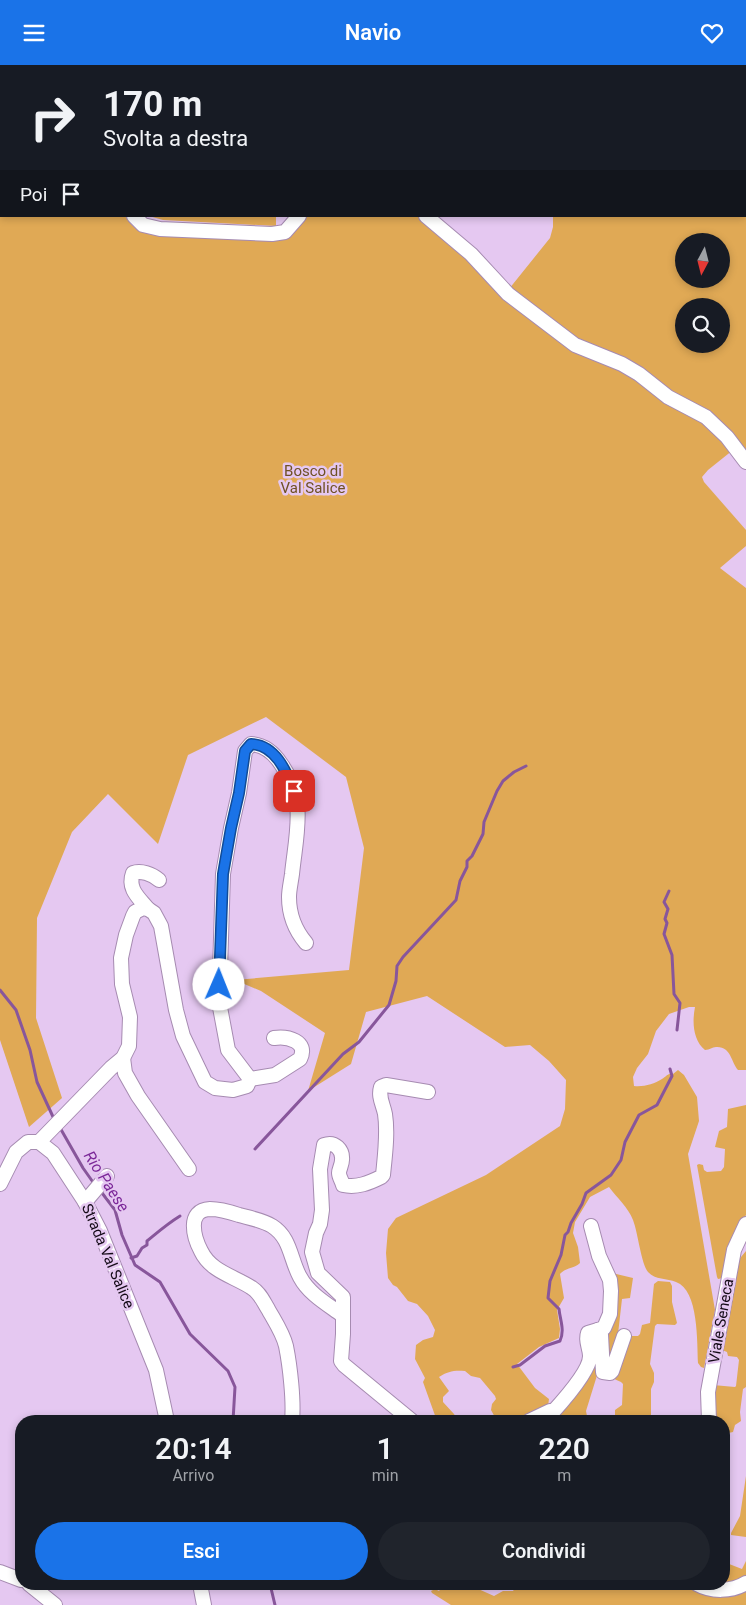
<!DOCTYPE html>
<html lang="it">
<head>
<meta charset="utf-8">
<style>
  :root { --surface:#171b24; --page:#20242c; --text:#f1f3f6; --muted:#9ea1a6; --accent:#1a73e8 }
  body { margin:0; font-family:Roboto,sans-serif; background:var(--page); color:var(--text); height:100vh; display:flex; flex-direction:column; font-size:19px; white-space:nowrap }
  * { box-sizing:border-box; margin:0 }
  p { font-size:16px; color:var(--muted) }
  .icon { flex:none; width:28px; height:28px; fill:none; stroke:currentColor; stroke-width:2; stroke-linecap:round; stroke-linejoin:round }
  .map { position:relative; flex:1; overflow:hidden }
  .sheet { position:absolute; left:15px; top:1350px; width:715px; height:175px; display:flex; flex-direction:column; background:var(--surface); border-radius:20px; box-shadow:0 2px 8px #0003 }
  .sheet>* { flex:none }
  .top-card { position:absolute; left:0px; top:0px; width:746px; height:152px; box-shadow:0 2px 8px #0003; background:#171b24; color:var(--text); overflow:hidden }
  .needle { width:32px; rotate:187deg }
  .tools { position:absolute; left:675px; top:168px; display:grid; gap:10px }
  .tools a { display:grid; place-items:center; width:55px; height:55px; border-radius:50%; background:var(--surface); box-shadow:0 2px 8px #0003; font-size:25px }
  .pin { position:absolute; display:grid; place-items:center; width:42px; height:42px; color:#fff; margin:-21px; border-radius:10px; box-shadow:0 2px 8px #0006 }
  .me { position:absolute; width:55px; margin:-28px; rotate:1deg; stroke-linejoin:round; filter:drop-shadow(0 0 4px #0008) }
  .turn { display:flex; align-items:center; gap:18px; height:105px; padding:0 20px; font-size:22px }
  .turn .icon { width:65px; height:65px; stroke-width:2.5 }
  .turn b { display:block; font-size:35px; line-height:42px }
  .then { display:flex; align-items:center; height:48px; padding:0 20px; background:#0003; gap:10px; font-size:19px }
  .eta { display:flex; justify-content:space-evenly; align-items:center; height:85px; text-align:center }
  .eta b { font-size:30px; font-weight:600; line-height:35px }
  .primary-button { display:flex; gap:10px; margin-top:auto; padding:10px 20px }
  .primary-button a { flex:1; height:58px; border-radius:30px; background:var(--accent); color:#fff; font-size:20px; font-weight:600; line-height:58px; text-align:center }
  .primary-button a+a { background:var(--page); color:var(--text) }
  header { display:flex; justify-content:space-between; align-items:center; height:65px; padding:0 20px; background:var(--accent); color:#fff; font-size:22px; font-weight:600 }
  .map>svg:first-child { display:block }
  .green { fill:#e0a955; fill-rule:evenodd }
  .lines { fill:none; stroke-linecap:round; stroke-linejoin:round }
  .stream { stroke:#88569b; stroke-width:3 }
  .minor-casing { stroke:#a68bb1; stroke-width:16 }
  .minor { stroke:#fff; stroke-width:14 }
  .route-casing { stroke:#114b97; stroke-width:12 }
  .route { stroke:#1a73e8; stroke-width:9 }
  .labels { text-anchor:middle; stroke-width:5; stroke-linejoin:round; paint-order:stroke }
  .park-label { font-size:15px; fill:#6f5125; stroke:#e5c8f1 }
  .street-label { font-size:15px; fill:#140a17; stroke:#e5c8f1 }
  .water-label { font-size:16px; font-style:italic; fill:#7b2798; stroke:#e5c8f1 }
</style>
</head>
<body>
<header><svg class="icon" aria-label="menu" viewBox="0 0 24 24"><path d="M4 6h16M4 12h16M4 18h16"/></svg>Navio<svg class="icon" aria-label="heart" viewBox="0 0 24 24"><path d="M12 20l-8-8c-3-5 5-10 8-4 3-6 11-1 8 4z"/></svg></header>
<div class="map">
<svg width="746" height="1540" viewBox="0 0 746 1540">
  <rect width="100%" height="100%" fill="#e5c8f1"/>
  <!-- green -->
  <g class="green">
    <path d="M0 0 76 1H1V151H125C132 163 139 166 152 170L273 176C289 173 299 164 307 151H421L465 188 605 295 695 349 733 385 708 405 702 412 704 417 746 465V481L720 503 746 523V1005H738C731 997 731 981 716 982 712 982 710 985 705 985 693 975 692 957 695 942H689L669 949 656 966 648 989 637 1003 633 1012 634 1021C644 1022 654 1019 662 1014 667 1011 668 1008 673 1009L678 1005 684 1010 697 1032 699 1056 688 1089 715 1245 704 1303 701 1302 698 1298C697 1278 699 1225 676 1217 667 1213 655 1215 648 1207 641 1198 638 1168 633 1155 628 1142 617 1133 609 1122L590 1132 575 1157 573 1168 578 1182 580 1198C574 1204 566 1202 560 1209L564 1233 557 1245 560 1264 559 1273 539 1282 517 1299 535 1323 549 1334 548 1341 520 1356H497L491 1345 492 1339 496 1334 495 1331 480 1313 471 1311 465 1306C455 1305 448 1306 439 1312L449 1326 443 1332V1337L454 1349 458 1356H437L423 1317 425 1313 415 1294 416 1280 423 1275 433 1272 435 1265 428 1251 417 1239 408 1236 397 1222 393 1220 388 1213 386 1188 388 1164 396 1153 486 1110 560 1061 565 1044 566 1015 549 996 530 980 505 982 427 931 366 947 351 999 308 1026 325 968 261 926 235 915 349 905 364 783 346 712 266 652 188 690 158 779 108 729 72 767 37 853 36 953 62 1033 29 1062 0 975Z"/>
    <polygon points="262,0 622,0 619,1"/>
    <path d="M745 26H746V392L728 370 578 278 509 224 550 173 553 162V151H745ZM684 176H721V214H684ZM684 241H721V279H684Z"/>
    <polygon points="149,151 276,151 276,161 163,155"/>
    <polygon points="746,1040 746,1150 739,1161 723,1213 718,1214 717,1212 697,1100 699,1099 703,1100 704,1105 707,1107 721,1106 724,1102 725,1084 715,1082 719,1066 727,1062 728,1044"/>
    <polygon points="746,1186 746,1322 743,1324 740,1347 741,1356 735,1360 733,1367 724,1369 724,1356 714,1356 713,1320 735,1322 736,1321 739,1295 737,1292 728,1291 727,1287 722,1285 736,1198"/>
    <polygon points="612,1208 633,1213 630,1233 622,1234 618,1269 610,1300 605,1271"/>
    <polygon points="658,1216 670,1217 672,1221 672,1237 677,1258 675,1260 657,1259 655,1261 650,1299 654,1308 654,1317 651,1324 651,1356 615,1356 615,1345 622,1340 623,1319 621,1317 612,1313 627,1271 638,1271 640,1269 642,1260 650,1258 654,1219"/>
    <polygon points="594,1294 599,1304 586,1346 588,1356 551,1356"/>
    <polygon points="746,1411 746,1472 731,1470 731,1468 740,1451"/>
    <polygon points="746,1496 746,1513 724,1519 724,1497 742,1504"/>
    <polygon points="444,1519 467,1519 494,1531 503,1526 513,1526 518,1519 689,1519 694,1523 746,1524 746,1540 451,1540 432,1528 431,1526 435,1524 439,1526"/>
  </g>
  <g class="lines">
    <!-- stream -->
    <g class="stream">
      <polyline points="669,826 664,837 668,844 665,854 667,858 664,869 672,890 674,929 680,938 677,965"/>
      <polyline points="0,925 16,945 30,985 37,1017 54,1054"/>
      <polyline points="59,1061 83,1103 95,1120"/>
      <polyline points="255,1084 343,989 359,977 389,940 396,916 397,901 403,892 456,835 460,816 467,802 467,796 472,791 483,769 484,757 497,726 503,716 514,707 526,701"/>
      <polyline points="99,1124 115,1145 122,1170 135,1200 160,1217 190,1269 228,1306 235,1322 233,1356"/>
      <path d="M131 1193 137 1191 142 1183 147 1180V1176C158 1167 167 1159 180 1151"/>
      <path d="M513 1302 520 1300 545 1281 560 1276C565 1265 560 1255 559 1244L548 1233 550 1216 561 1190 565 1170 568 1167 571 1158 582 1139 586 1128 611 1110 621 1095 625 1077 639 1050 657 1040 672 1011 670 1004"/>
      <polyline points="270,1519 275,1540"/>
    </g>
    <defs>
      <g id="minor">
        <polyline points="83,0 84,1"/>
        <polyline points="252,0 253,1"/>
        <polyline points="745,22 746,22"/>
        <polyline points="134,151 143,160 160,164 272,169 285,167 299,151"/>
        <polyline points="426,151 471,189 508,229 575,280 622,299 639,309 668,332 706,352 727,372 746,397"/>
        <path d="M148 844C139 833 127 824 133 808 141 805 152 809 159 815"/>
        <polyline points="123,993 125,1008 138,1031 189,1104"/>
        <path d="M250 1014 275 1010 300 994C309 976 287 971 274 973"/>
        <path d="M39 1077 111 1003 123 993 129 981 130 952 122 919 121 893 126 870 133 851 135 847 143 843 148 844 154 848 161 861 176 945 183 971 205 1017 215 1023 233 1025 247 1021 250 1014 228 985 219 937 223 809 231 763 239 728 245 686 251 679C264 680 274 688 281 699 307 734 296 769 292 809 291 817 289 825 289 832 289 849 295 865 306 878"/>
        <polyline points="0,1119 16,1087 28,1077 39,1077 53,1088 85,1137 100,1166 156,1305 167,1356"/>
        <polyline points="85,1137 107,1111"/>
        <polyline points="591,1161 599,1191 610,1215 611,1226 610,1249 604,1263 598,1265"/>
        <path d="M552 1348C562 1337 590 1306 590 1291 590 1283 585 1276 588 1268L598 1265 601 1270 603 1307 610 1308 612 1306 624 1271"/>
        <path d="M292 1356C294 1336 290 1301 286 1281 283 1268 274 1255 268 1244 263 1236 260 1228 252 1223 234 1211 211 1207 201 1186 194 1173 186 1145 210 1144 219 1144 230 1147 239 1150 250 1153 262 1155 272 1161 291 1173 290 1194 300 1212 309 1229 327 1239 342 1250"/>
        <path d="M412 1356 344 1300 341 1296 343 1269V1232L318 1208 312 1187 316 1168 320 1159 322 1145 320 1104 324 1080C335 1076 343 1085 342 1095 342 1100 339 1104 339 1108 339 1112 342 1116 343 1120 357 1123 369 1118 381 1112L383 1110C385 1090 388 1068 385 1049 383 1039 378 1032 381 1022L386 1020 428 1027"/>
        <polyline points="529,1356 550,1346 552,1350 549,1355"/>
        <polyline points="709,1356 708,1327 734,1185 746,1159"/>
        <polyline points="0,1507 21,1515"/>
        <polyline points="29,1519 55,1540"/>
        <polyline points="200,1519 204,1540"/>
        <path d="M697 1519C711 1527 732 1527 746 1518"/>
      </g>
    </defs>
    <!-- minor casing -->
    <use href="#minor" class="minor-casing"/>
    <!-- minor -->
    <use href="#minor" class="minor"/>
  </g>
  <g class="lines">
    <defs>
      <path id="route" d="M219 920 223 809 231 763 239 728 245 686 251 679C275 680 286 705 294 726"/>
    </defs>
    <!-- route casing -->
    <use href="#route" class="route-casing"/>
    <!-- route -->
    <use href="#route" class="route"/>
  </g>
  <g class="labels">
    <!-- park labels -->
    <g class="park-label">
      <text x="313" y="411">Bosco di<tspan x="313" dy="17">Val Salice</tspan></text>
    </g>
    <!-- street labels -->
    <g class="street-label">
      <text transform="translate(108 1191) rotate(67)" y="5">Strada Val Salice</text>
      <text transform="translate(721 1256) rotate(-80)" y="5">Viale Seneca</text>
    </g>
    <!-- water labels -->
    <g class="water-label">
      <text transform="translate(107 1116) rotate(57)" y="6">Rio Paese</text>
    </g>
  </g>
</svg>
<div class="tools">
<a><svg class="needle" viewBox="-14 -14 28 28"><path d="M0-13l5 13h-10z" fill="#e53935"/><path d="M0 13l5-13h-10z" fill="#9ea1a6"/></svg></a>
<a><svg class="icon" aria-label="search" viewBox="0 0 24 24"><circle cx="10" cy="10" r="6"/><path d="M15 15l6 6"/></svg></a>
</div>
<div class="pin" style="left:294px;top:726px;background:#d93025"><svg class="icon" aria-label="arrive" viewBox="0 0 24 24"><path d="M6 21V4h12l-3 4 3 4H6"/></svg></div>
<svg class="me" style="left:219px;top:920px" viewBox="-20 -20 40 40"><circle r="19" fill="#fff"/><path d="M0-13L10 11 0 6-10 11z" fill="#1a73e8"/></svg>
<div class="top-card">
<div class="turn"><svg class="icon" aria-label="right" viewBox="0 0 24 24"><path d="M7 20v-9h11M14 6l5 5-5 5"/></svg><div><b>170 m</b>Svolta a destra</div></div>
<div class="then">Poi<svg class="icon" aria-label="arrive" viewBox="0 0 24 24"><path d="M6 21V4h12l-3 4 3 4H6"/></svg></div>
</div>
<section class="sheet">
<div class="eta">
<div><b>20:14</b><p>Arrivo</p></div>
<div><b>1</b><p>min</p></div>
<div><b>220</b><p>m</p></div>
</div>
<div class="primary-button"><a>Esci</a><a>Condividi</a></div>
</section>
</div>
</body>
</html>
